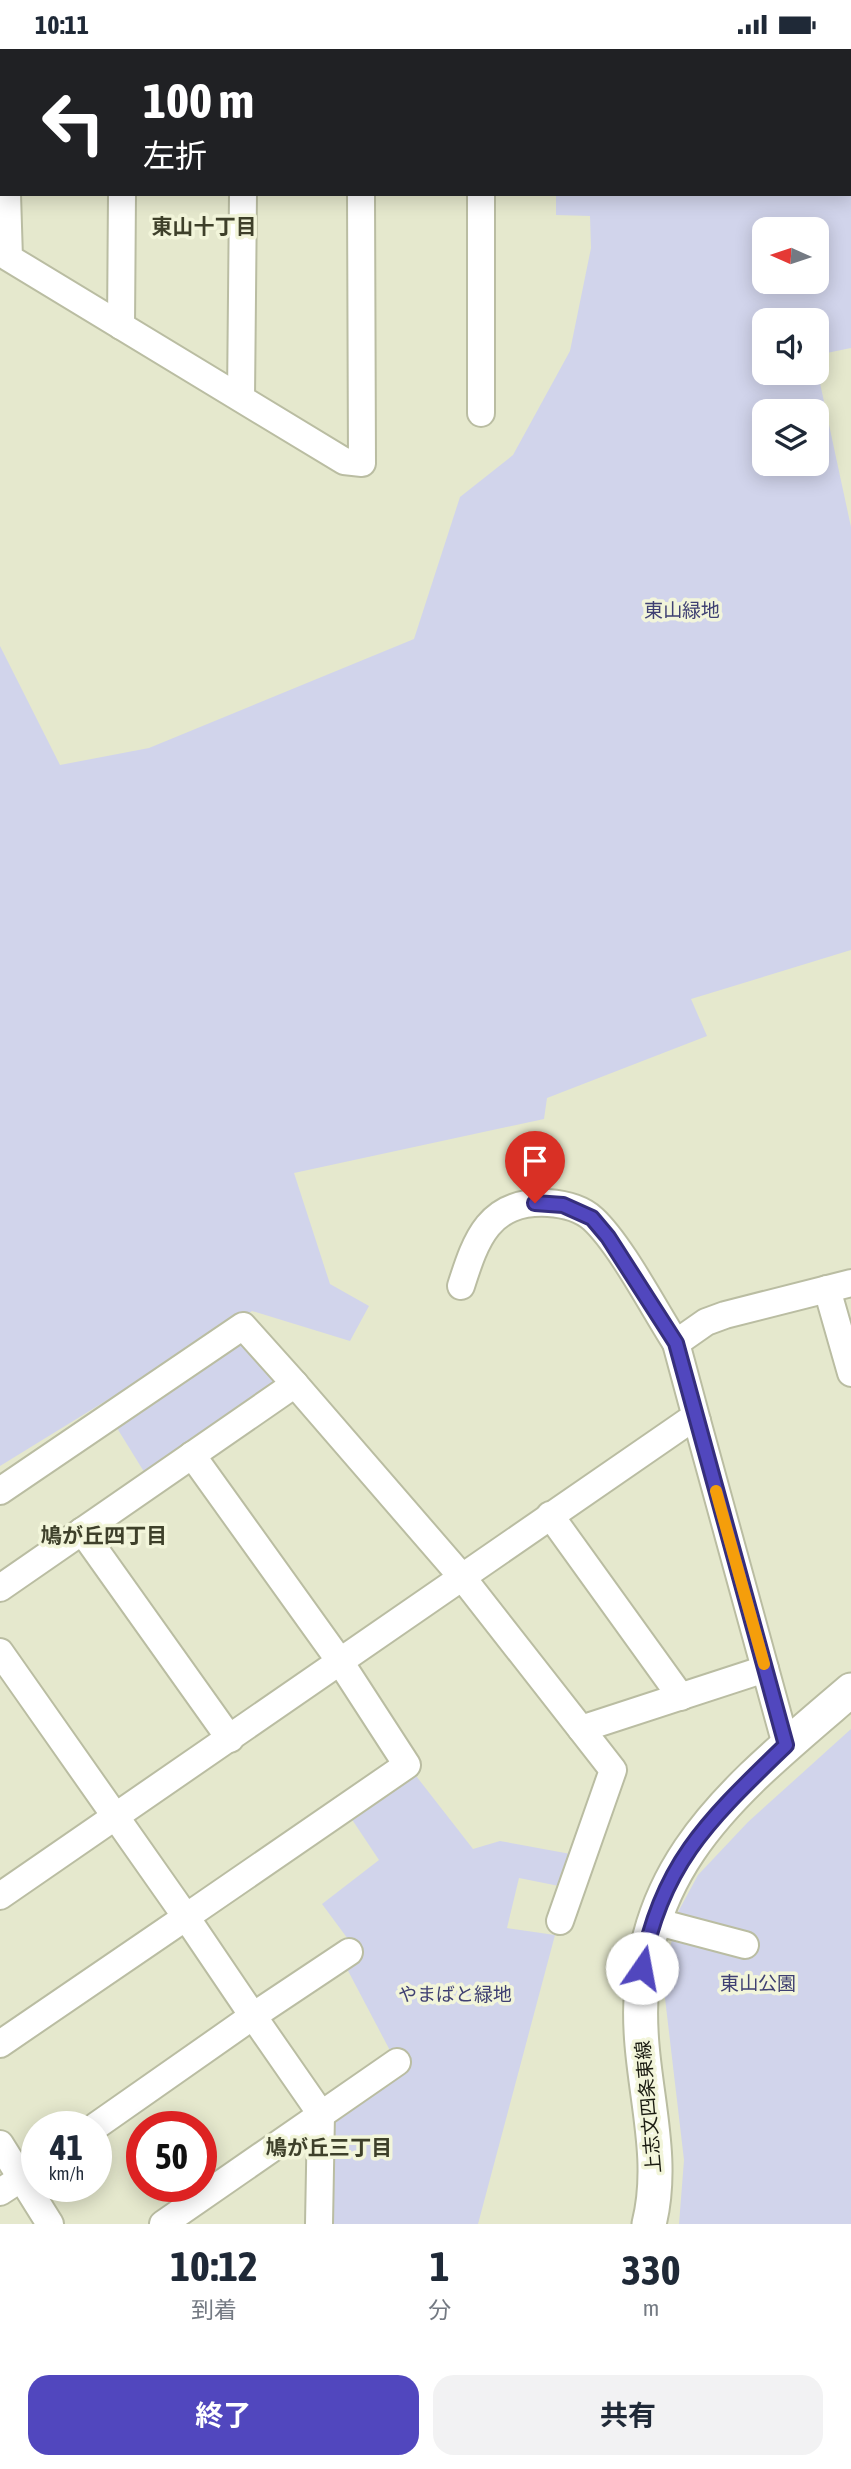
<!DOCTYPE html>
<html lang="ja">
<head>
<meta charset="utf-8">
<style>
  :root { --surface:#fff; --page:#f2f2f3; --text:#1f2937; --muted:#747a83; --accent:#5147be }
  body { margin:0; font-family:"Asap Condensed","Noto Sans JP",sans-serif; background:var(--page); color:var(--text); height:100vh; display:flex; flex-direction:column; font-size:26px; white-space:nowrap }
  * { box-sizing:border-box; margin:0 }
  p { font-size:23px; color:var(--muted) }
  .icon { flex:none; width:38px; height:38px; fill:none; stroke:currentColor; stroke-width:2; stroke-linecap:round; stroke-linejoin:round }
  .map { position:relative; height:2175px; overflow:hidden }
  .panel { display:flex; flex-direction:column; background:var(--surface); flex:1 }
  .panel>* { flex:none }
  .banner { position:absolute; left:0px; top:0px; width:852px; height:147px; box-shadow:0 4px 18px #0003; background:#202124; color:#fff; overflow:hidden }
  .needle { width:46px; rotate:273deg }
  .buttons { position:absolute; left:752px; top:168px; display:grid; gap:14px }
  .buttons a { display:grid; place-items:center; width:77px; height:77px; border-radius:14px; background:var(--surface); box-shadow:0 4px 18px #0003; font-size:35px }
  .speed { position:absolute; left:21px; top:2062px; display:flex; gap:14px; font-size:35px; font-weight:700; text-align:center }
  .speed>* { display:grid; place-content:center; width:91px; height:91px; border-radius:50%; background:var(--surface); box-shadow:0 4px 18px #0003; line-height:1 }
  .speed small { font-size:18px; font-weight:400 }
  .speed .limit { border:10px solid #d22; background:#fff; color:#111 }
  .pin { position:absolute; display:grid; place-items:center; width:60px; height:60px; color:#fff; margin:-72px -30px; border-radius:50% 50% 50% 0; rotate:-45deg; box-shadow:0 0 7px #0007 }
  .pin .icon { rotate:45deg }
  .me { position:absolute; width:77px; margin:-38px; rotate:12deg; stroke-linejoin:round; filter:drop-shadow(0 0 5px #0008) }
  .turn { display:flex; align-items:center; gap:24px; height:147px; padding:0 28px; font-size:32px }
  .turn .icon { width:91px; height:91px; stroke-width:2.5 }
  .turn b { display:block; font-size:49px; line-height:60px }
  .eta { display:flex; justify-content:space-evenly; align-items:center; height:119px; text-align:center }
  .eta b { font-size:42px; font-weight:700; line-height:49px }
  .cta { display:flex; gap:14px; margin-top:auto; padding:14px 28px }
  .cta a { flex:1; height:80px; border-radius:21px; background:var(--accent); color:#fff; font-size:28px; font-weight:700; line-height:80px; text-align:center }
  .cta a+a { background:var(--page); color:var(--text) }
  .status { display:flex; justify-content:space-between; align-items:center; height:49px; padding:0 35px; background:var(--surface); direction:ltr }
  .status svg { height:19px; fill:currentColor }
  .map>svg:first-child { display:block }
  .green { fill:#d1d4eb; fill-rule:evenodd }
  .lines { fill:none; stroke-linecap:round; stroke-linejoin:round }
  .minor-casing { stroke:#babda2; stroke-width:30 }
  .major-casing { stroke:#babda2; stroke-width:37 }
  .minor { stroke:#fff; stroke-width:26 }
  .major { stroke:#fff; stroke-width:33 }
  .route-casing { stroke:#352e7c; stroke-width:18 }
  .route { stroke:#5147be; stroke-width:12 }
  .slow { stroke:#f59e0b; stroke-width:12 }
  .labels { text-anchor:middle; stroke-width:7; stroke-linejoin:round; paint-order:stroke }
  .park-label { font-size:19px; fill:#3f4072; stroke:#f2f5da }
  .street-label { font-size:19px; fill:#1a1b11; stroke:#f2f5da }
  .neighbourhood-label { font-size:21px; font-weight:bold; fill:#3e402a; stroke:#f2f5da }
</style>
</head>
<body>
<div class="status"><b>10:11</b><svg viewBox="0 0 49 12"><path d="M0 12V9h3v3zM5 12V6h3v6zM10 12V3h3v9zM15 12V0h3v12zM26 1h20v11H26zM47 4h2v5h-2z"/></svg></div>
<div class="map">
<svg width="851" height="2175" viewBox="0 0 851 2175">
  <rect width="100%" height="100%" fill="#e5e8cd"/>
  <!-- green -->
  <g class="green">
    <path d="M556 0H851V299L817 306V271H765V324H817V320L851 478V901L691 950 707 987 547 1049 544 1070 294 1124 330 1235 369 1257 350 1292 252 1262 0 1417V597L60 716 149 699 414 590 460 448 513 406 570 302 591 199 590 167 556 166V145H850V2ZM765 180H817V233H765ZM765 362H817V415H765Z"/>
    <polygon points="245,1285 282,1331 146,1426 112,1371"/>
    <polygon points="851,1680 851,2175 679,2175 684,2111 663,1932 678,1863 698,1826 748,1773"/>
    <polygon points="413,1723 473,1800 500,1792 576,1806 564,1838 519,1829 507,1879 555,1886 478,2175 325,2175 321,2065 396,2013 345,1916 359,1905 322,1855 379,1811 351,1769"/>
  </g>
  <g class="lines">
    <defs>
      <g id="minor">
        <polyline points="3,0 3,2"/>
        <polyline points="360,0 360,2"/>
        <polyline points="480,0 480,2"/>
        <polyline points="122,2 122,0"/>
        <polyline points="244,2 244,0"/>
        <polyline points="0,126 2,126"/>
        <polyline points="7,145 9,209 344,412 362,414 361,145"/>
        <polyline points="481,145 481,364"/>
        <polyline points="121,277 122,145"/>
        <polyline points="241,349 243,145"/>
        <path d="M461 1237C476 1190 489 1151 548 1154 563 1155 581 1159 593 1170 621 1196 654 1260 676 1294"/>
        <polyline points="827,1240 851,1324"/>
        <polyline points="697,1372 676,1294 706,1273 725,1266 851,1234"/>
        <polyline points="0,1442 243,1277 295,1335"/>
        <polyline points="550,1466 681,1648"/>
        <polyline points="82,1482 230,1690"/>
        <polyline points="0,1539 295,1335 462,1528 581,1680 765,1620"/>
        <polyline points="0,1603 186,1868 407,1716 339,1611 192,1406"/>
        <polyline points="0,1847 687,1373 697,1372 786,1696"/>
        <polyline points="560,1872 613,1721 581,1680"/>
        <polyline points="654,1872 745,1896"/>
        <polyline points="0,1995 186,1868 253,1967 96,2077"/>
        <polyline points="0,2095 50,2175"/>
        <polyline points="0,2143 37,2119"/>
        <polyline points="163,2175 397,2013"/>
        <polyline points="319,2175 321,2065 253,1967 349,1903"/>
      </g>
      <path id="major" d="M649 2175C664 2115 647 2056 642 1996 627 1822 731 1744 851 1641"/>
    </defs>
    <!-- minor casing -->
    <use href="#minor" class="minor-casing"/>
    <!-- major casing -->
    <use href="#major" class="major-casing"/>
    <!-- minor -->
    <use href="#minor" class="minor"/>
    <!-- major -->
    <use href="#major" class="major"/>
  </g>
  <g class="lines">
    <defs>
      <path id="route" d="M535 1154 563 1156 592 1169 608 1188 676 1294 786 1696C713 1767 661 1813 642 1919"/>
    </defs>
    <!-- route casing -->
    <use href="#route" class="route-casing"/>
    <!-- route -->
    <use href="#route" class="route"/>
    <!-- slow -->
    <polyline class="slow" points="716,1442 764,1615"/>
  </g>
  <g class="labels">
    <!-- park labels -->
    <g class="park-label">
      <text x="682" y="568">東山緑地</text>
      <text x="758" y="1941">東山公園</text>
      <text x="455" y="1952">やまばと緑地</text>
    </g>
    <!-- street labels -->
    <g class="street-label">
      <text transform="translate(648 2058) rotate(-95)" y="7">上志文四条東線</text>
    </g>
    <!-- neighbourhood labels -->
    <g class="neighbourhood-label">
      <text x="204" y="185">東山十丁目</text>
      <text x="104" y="1494">鳩が丘四丁目</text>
      <text x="329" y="2106">鳩が丘三丁目</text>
    </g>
  </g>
</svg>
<div class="buttons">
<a><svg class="needle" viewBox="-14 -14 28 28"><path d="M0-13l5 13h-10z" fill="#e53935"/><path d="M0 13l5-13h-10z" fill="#747a83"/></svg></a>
<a><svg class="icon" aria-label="sound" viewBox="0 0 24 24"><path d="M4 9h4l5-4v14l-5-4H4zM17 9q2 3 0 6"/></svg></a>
<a><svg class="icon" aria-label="layers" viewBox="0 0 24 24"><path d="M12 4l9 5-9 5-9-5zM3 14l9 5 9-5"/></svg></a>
</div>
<div class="speed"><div>41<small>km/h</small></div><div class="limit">50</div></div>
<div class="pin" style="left:535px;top:1154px;background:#d93025"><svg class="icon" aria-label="arrive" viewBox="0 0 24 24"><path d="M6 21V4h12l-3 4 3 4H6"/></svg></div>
<svg class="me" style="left:642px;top:1919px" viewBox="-20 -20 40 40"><circle r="19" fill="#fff"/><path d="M0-13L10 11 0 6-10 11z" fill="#5147be"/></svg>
<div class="banner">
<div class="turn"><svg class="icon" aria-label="left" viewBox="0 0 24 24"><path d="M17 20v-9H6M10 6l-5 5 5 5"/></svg><div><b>100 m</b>左折</div></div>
</div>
</div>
<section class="panel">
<div class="eta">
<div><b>10:12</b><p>到着</p></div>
<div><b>1</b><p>分</p></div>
<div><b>330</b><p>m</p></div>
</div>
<div class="cta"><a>終了</a><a>共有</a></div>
</section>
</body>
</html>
